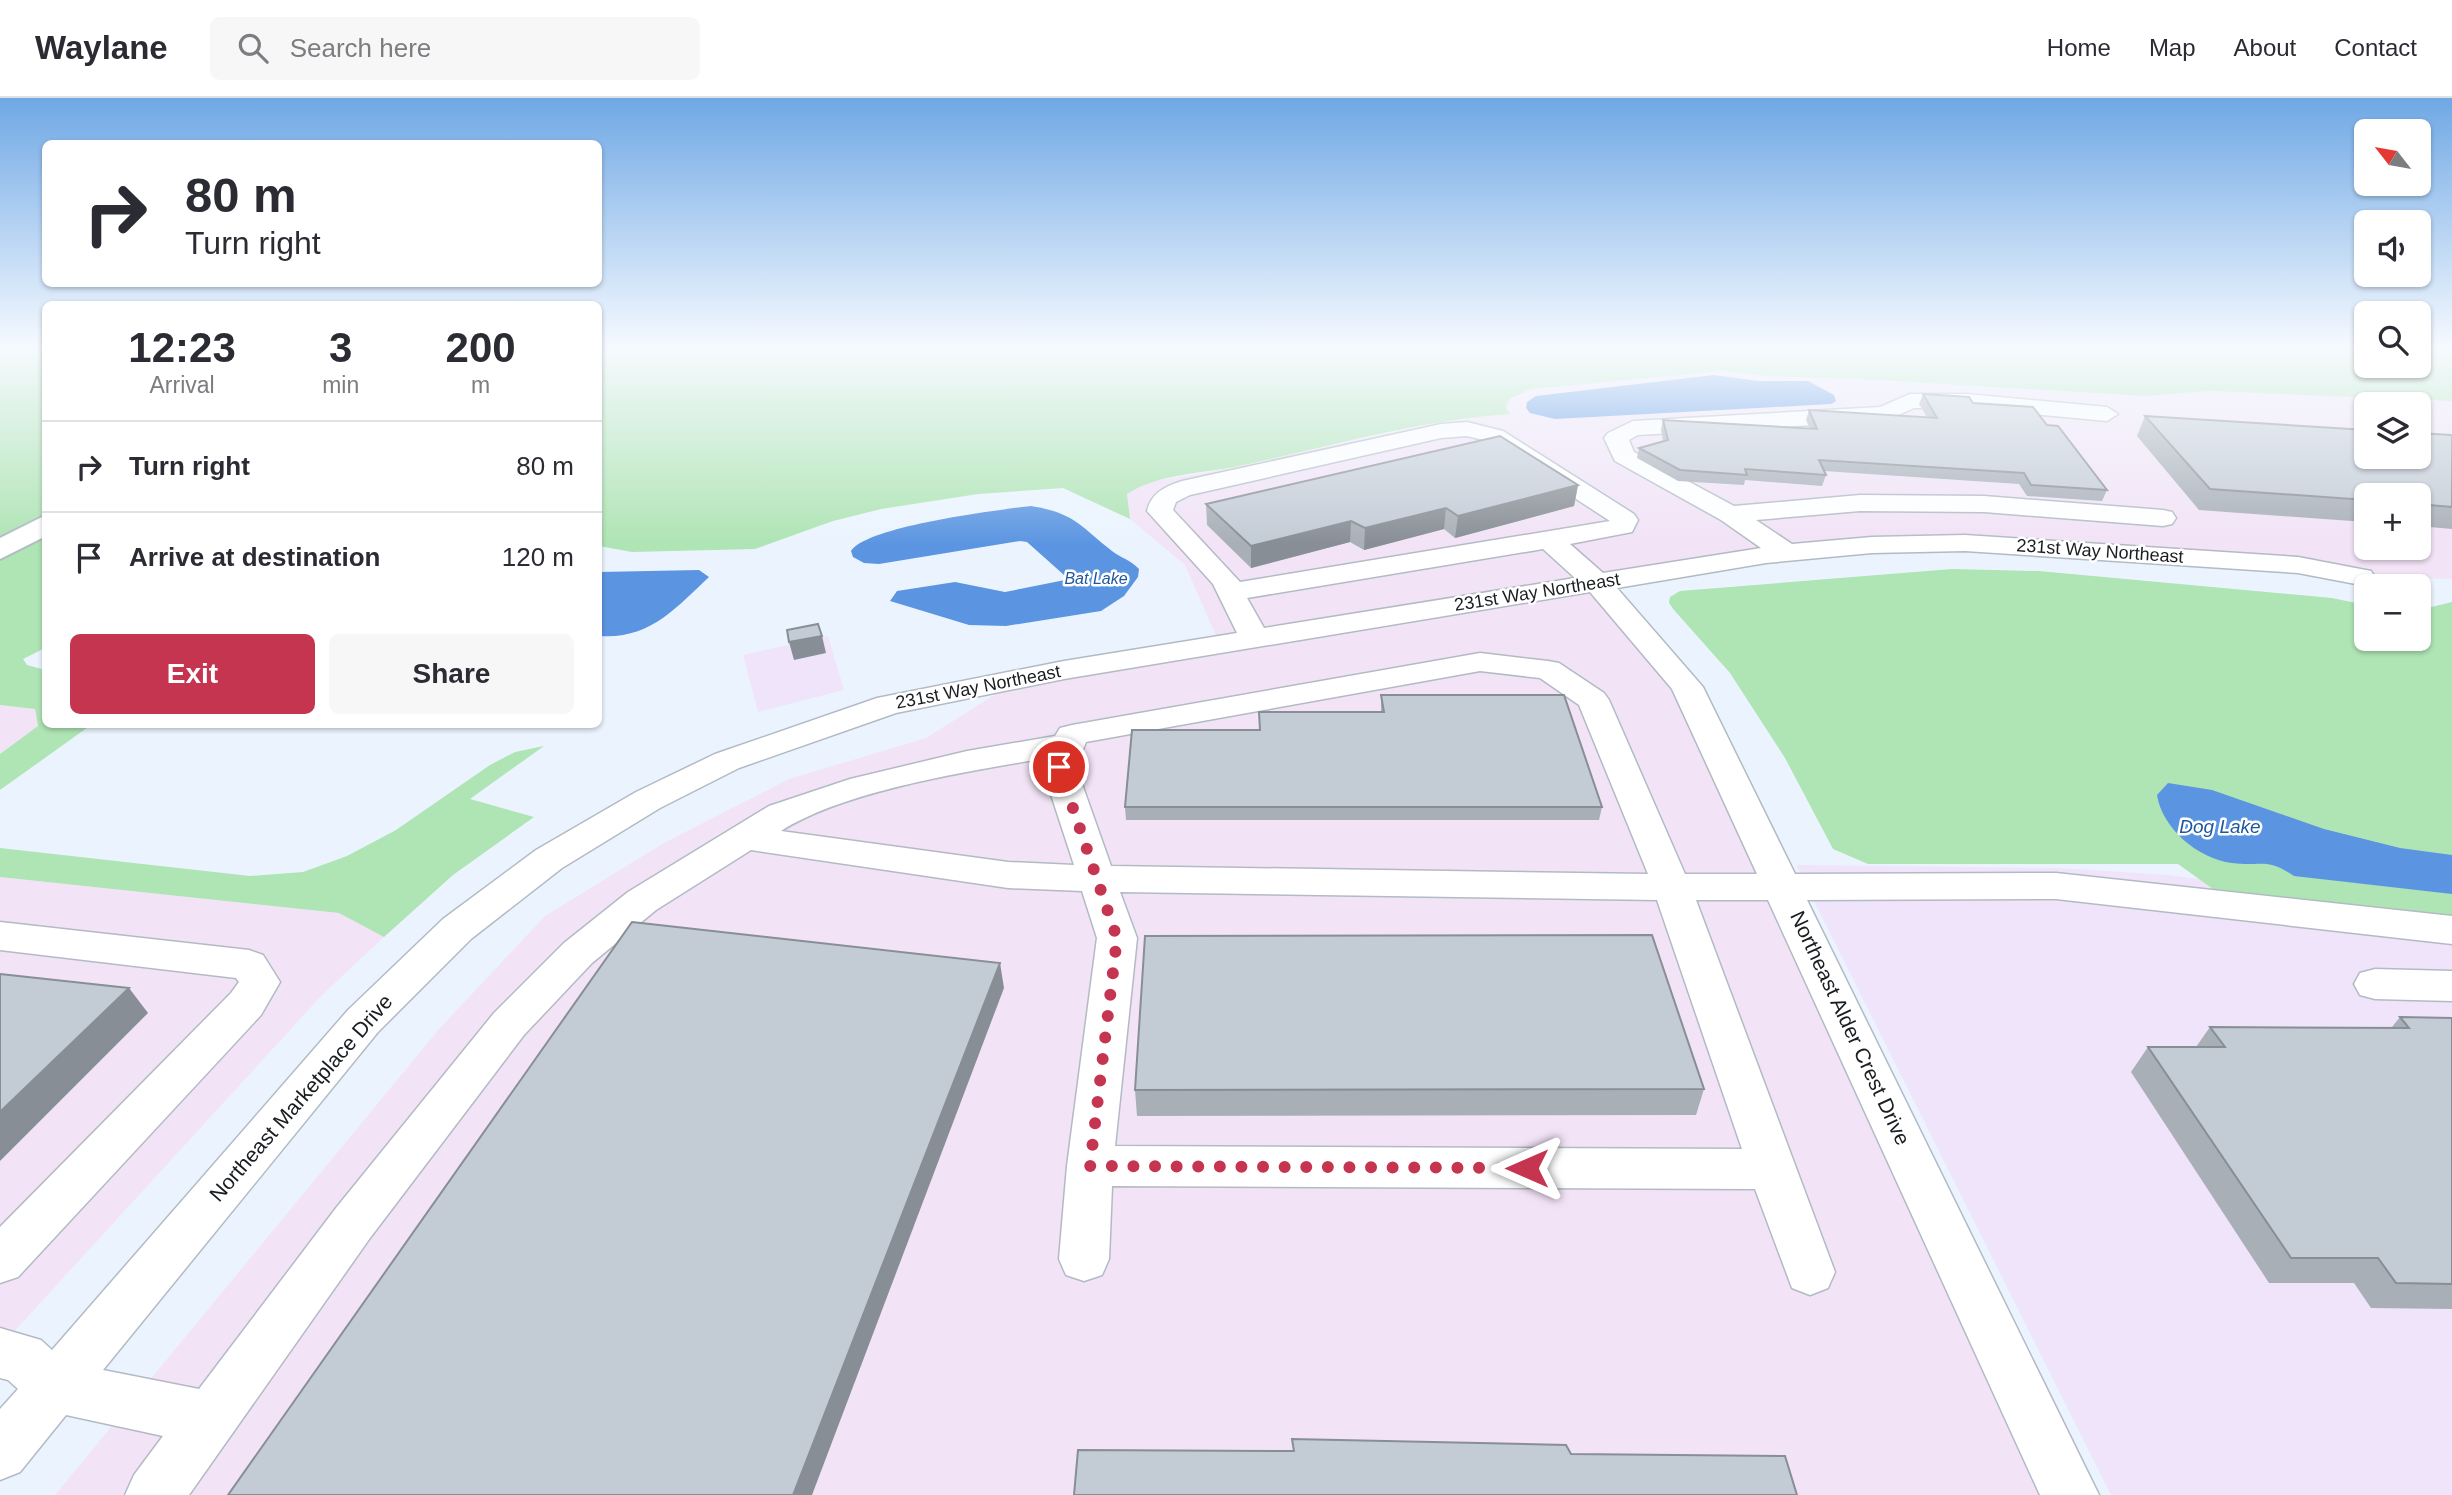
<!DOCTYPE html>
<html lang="en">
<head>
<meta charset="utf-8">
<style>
  :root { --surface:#fff; --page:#f7f7f7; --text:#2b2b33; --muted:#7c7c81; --line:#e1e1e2; --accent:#c53550 }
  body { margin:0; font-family:Helvetica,sans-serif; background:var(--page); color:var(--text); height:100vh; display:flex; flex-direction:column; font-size:26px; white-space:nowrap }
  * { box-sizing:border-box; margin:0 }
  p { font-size:23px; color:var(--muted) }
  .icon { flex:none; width:38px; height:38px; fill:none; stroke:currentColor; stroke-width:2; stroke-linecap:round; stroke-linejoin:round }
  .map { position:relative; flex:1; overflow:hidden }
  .panel { position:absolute; left:42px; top:203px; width:560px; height:427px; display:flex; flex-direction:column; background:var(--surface); border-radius:10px; box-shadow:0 2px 5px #0004 }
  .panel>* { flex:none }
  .banner { position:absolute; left:42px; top:42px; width:560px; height:147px; border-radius:10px; box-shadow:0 2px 5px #0004; background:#fff; color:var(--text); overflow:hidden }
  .needle { width:46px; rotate:301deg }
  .controls { position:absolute; left:2354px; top:21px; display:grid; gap:14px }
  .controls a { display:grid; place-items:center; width:77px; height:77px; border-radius:10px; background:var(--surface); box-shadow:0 2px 5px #0004; font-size:35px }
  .pin { position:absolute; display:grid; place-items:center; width:60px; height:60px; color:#fff; margin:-30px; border:4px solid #fff; border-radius:50%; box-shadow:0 2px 7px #0007 }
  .me { position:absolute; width:77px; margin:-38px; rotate:270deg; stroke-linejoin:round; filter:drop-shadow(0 0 5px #0008) }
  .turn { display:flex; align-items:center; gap:24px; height:147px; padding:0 28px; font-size:32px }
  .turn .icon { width:91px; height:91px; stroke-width:2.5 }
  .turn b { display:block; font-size:49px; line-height:60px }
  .eta { display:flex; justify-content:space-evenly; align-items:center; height:119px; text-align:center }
  .eta b { font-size:42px; font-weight:800; line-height:49px }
  .cta { display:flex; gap:14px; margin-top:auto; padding:14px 28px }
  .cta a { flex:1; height:80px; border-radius:10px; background:var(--accent); color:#fff; font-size:28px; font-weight:800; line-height:80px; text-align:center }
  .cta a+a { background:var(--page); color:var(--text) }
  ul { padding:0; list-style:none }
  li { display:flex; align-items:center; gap:21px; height:91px; padding:0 28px; border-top:2px solid var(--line) }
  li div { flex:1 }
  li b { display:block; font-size:26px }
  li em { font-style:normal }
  header { display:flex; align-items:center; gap:42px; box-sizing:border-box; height:98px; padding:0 35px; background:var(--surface); border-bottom:2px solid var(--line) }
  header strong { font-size:33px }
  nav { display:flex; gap:38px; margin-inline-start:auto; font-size:24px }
  .search { width:490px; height:63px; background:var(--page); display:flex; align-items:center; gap:18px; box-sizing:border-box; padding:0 24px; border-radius:10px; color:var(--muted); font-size:26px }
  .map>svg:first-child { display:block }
  .commercial { fill:#f2e3f6; fill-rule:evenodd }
  .industrial { fill:#efe4f9 }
  .green { fill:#afe4b4 }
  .water { fill:#5b95e1 }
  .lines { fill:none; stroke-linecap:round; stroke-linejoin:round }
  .minor-casing { stroke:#b2bbc4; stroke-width:3 }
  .major-casing { stroke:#b2bbc4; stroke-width:4 }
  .minor { fill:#fff; fill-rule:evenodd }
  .major { fill:#fff; fill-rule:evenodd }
  .wall { fill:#a8afb7 }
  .shaded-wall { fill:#888e95 }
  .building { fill:#c3cbd5; stroke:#888e95; stroke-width:2 }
  .route { stroke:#c53550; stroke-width:12; stroke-dasharray:0 21.6 }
  .labels { text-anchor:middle; stroke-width:5; stroke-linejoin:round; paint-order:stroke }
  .far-water-label { font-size:16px; font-style:italic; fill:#1f579d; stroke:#fff }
  .street-label { font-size:18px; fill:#1a1d20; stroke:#fff }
  .water-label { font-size:19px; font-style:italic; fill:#1f579d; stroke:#fff }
  .near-street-label { font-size:21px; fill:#1a1d20; stroke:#fff }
</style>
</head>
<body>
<header>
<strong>Waylane</strong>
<div class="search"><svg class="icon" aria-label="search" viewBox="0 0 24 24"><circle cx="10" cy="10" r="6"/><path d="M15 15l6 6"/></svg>Search here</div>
<nav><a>Home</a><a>Map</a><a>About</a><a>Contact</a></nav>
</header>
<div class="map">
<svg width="2452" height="1397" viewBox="0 0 2452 1397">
  <rect width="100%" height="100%" fill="#ebf4fe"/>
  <!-- commercial -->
  <g class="commercial">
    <path d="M1708 273 2144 298 2210 293 2452 303V481L2361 479 2329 472 1872 447 1599 484 1687 589 2070 1397H55L440 930 545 818 664 745 789 681 926 640 1021 580 1220 547 1185 467 1130 421 1127 396 1146 384 1209 374 1466 318 1510 316 1506 309 1510 302 1531 291ZM2366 306H2418V359H2366ZM2366 397H2418V450H2366Z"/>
    <polygon points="0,607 35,611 38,628 0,656"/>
    <polygon points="0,779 339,815 384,839 322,897 0,1249"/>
  </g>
  <!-- industrial -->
  <g class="industrial">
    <polygon points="828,538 844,592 758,614 743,557"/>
    <polygon points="1796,767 2060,770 2168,777 2294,793 2452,808 2452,1397 2111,1397"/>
  </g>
  <!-- green -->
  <g class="green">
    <polygon points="0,250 45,250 45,550 23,561 27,567 45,572 46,626 91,627 0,692 0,656 38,628 35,611 0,607"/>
    <path d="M599 250H2366V268H2418L2419 250H2452V303L2210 293 2144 298 1877 282 1765 278 1722 273 1531 291 1510 301 1506 309 1510 316C1419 322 1328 349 1239 368 1201 376 1160 375 1127 396L1130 421 1063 390 978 396 881 411 833 423 755 451 632 454 599 448Z"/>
    <polygon points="1952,471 2039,473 2332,500 2366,507 2366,541 2418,541 2419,512 2452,504 2452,832 2234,806 2178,766 1868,766 1833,751 1785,660 1730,575 1674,512 1669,505 1670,499 1680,493"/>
    <polygon points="544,648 470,701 534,719 453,777 384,839 339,815 0,779 0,750 250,778 303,774 347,758 396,732 490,667 515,654"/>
  </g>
  <!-- water -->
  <g class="water">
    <polygon points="1714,277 1758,283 1808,283 1834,297 1836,303 1831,306 1555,321 1530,315 1526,310 1527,304 1536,298"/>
    <path d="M1031 408C1075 415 1080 428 1112 453 1121 460 1131 462 1139 471L1138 479 1124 498 1101 513 1006 528 969 527 890 503 897 493 955 484 1005 494 1065 482 1064 477 1027 444 1020 443 879 466 864 465 853 459 851 453C867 428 998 412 1031 408Z"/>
    <path d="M699 472 709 479C676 510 649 542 599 538V474Z"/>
    <path d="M2168 685 2212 692 2324 731 2400 750 2452 757V796L2294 778C2266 759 2262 769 2232 765 2198 761 2162 730 2157 697Z"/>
  </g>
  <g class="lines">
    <defs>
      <g id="minor">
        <path d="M1910 296H1967L2107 309 2118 316 2107 323 1967 310H1914L1885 323 1638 337 1629 342 1634 354 1734 408 1860 397 1984 398 2163 412 2172 414 2176 420 2172 426 2163 428 1984 414 1860 413 1756 422 1792 446 1872 439 1965 437 2298 459 2371 473 2375 479 2371 485 2361 487 2298 475 1965 453 1872 455 1766 465 1617 490 1703 589 1795 776 2056 775 2452 818V846L2056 801 1807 802 2099 1397H2040L1768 802H1696L1835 1174 1828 1190 1810 1197 1792 1190 1755 1091 1112 1088 1109 1161 1102 1177 1084 1183 1066 1177 1059 1161 1067 1068 1097 840 1082 793 1008 790 751 752 656 812 592 865 524 937 370 1140 189 1397H125L134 1377 163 1338 66 1317 20 1374 0 1382V1311L18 1291 8 1282 0 1280V1230L41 1242 52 1252 348 912 443 821 536 752 636 694 715 656 877 600 1064 563 1237 535 1213 486 1147 413C1151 395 1166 388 1182 383L1441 326 1467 324 1503 333 1634 416 1638 422 1632 434 1570 446 1603 475 1761 450 1721 422 1615 363 1604 340 1608 335 1633 323 1880 309ZM1467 338 1487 343 1610 423 1240 484 1173 412 1176 404 1190 397 1441 340ZM1543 451 1575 480 1264 530 1247 500ZM1590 494 1672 591 1757 776H1685L1609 602 1604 595 1559 565 1548 563 1480 555 1072 627 1060 630 1055 638 967 653 850 681 769 708 628 794 564 845 494 915 336 1110 199 1291 103 1272 378 934 471 841 562 770 660 710 739 670 896 615 1064 581ZM1480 573 1540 580 1579 607 1648 776 1111 768 1076 669 1086 644ZM1046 660 1042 669 1074 767 1008 764 781 733C845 692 971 673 1046 660ZM1120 794 1657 802 1742 1051 1115 1048 1137 840Z"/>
        <polygon points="0,824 249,852 263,857 280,884 261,917 18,1179 0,1185 0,1129 231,895 239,884 236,880 0,852"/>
        <polygon points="2375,871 2452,873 2452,903 2375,901 2360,897 2354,886 2360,875"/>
      </g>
      <polygon id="major" points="46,417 46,438 0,461 0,440"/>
    </defs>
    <!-- minor casing -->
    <use href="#minor" class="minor-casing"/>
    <!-- major casing -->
    <use href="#major" class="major-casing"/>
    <!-- minor -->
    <use href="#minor" class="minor"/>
    <!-- major -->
    <use href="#major" class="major"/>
  </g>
  <!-- wall -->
  <g class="wall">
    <polygon points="1923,296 1973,305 2047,327 2107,392 2102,403 2027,398 2019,386 1824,373 1826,377 1822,388 1745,382 1744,387 1678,383 1637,360 1639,350 1663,343 1661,332 1663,322 1810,331 1806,322 1809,312 1927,319 1919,306"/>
    <polygon points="2145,318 2452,337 2452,431 2418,428 2418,397 2366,397 2366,424 2199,412 2137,338"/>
    <polygon points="1578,387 1574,408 1455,440 1444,431 1364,452 1350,444 1251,470 1207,427 1206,406"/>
    <polygon points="1381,597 1602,709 1599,722 1126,722 1125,709 1259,632 1381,614"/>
    <polygon points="2400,919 2452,920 2452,1211 2371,1210 2354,1185 2269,1185 2131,974 2148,949 2196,949 2210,929 2392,929"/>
    <polygon points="1704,991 1696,1017 1137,1018 1135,992"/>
  </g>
  <!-- shaded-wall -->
  <g class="shaded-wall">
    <polygon points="1578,387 1574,408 1455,440 1458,418"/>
    <polygon points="1446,410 1444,431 1364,452 1365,430"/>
    <polygon points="1351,423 1350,444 1251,470 1251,448"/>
    <polygon points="822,538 826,555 794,562 789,544"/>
    <polygon points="1000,865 1004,890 812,1397 793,1397"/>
    <polygon points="129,890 148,915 0,1063 0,1014"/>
  </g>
  <!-- building -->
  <g class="building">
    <polygon points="1923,296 1969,299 1973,305 2033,309 2047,327 2058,328 2107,392 2031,387 2024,375 1819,362 1826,377 1745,371 1747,377 1680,372 1639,350 1668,342 1663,322 1817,331 1809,312 1937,320"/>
    <polygon points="2145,318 2366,332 2366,359 2418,359 2418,335 2452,337 2452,409 2418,406 2418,397 2366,397 2366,402 2210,391"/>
    <polygon points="1500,338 1578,387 1458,418 1446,410 1365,430 1351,423 1251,448 1206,406"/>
    <polygon points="818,526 822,538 789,544 787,532"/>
    <polygon points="1381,597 1564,597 1602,709 1125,709 1132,632 1260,632 1259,614 1384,614"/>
    <polygon points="632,824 1000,865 793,1397 228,1397"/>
    <polygon points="1652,837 1704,991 1135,992 1145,838"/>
    <polygon points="0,876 129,890 0,1014"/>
    <polygon points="2400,919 2452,920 2452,1186 2396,1185 2378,1160 2291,1160 2148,949 2225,949 2210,929 2409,930"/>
    <polygon points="1292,1341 1566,1347 1571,1356 1785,1358 1797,1397 1074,1397 1078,1352 1294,1353"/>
  </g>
  <!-- sky -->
  <linearGradient id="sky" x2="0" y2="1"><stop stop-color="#6fa8e5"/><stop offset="0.56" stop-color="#f6faff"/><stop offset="1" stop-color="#f6faff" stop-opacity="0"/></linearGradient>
  <rect width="2452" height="446" fill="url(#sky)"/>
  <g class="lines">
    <!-- route -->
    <polyline class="route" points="1059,669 1117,840 1090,1068 1527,1070"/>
  </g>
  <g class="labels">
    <!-- far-water labels -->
    <g class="far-water-label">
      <text x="1096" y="486">Bat Lake</text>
    </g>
    <!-- street labels -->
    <g class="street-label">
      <text transform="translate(2100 453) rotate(4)" y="6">231st Way Northeast</text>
      <text transform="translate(1537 494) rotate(-9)" y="6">231st Way Northeast</text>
      <text transform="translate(978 589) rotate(-11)" y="6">231st Way Northeast</text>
    </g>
    <!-- water labels -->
    <g class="water-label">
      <text x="2220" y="735">Dog Lake</text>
    </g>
    <!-- near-street labels -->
    <g class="near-street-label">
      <text transform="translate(1850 930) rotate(65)" y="7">Northeast Alder Crest Drive</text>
      <text transform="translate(301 1000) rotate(-49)" y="7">Northeast Marketplace Drive</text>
    </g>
  </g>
</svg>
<div class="controls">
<a><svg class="needle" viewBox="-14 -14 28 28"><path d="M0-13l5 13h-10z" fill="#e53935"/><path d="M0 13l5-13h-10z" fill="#7c7c81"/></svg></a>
<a><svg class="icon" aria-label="sound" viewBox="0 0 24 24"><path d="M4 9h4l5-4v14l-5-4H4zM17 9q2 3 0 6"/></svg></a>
<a><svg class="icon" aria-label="search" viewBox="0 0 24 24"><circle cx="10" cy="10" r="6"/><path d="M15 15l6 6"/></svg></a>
<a><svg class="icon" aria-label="layers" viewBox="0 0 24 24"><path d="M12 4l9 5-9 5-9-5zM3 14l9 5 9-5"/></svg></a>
<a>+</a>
<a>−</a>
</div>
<div class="pin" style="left:1059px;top:669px;background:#d93025"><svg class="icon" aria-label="arrive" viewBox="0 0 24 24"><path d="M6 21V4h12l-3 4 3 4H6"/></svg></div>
<svg class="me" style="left:1527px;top:1070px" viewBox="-20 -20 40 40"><path d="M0-17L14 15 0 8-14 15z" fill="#c53550" stroke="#fff" stroke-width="4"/></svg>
<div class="banner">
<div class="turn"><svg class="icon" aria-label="right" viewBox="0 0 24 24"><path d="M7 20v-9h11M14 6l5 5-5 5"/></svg><div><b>80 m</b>Turn right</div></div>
</div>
<section class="panel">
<div class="eta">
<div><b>12:23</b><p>Arrival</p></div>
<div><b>3</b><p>min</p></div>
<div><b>200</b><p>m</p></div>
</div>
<ul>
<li><svg class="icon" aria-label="right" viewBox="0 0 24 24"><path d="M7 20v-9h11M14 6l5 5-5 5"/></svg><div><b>Turn right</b></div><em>80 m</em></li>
<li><svg class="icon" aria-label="arrive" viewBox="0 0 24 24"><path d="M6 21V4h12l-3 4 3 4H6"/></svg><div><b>Arrive at destination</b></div><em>120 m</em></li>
</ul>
<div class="cta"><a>Exit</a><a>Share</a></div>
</section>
</div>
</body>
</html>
